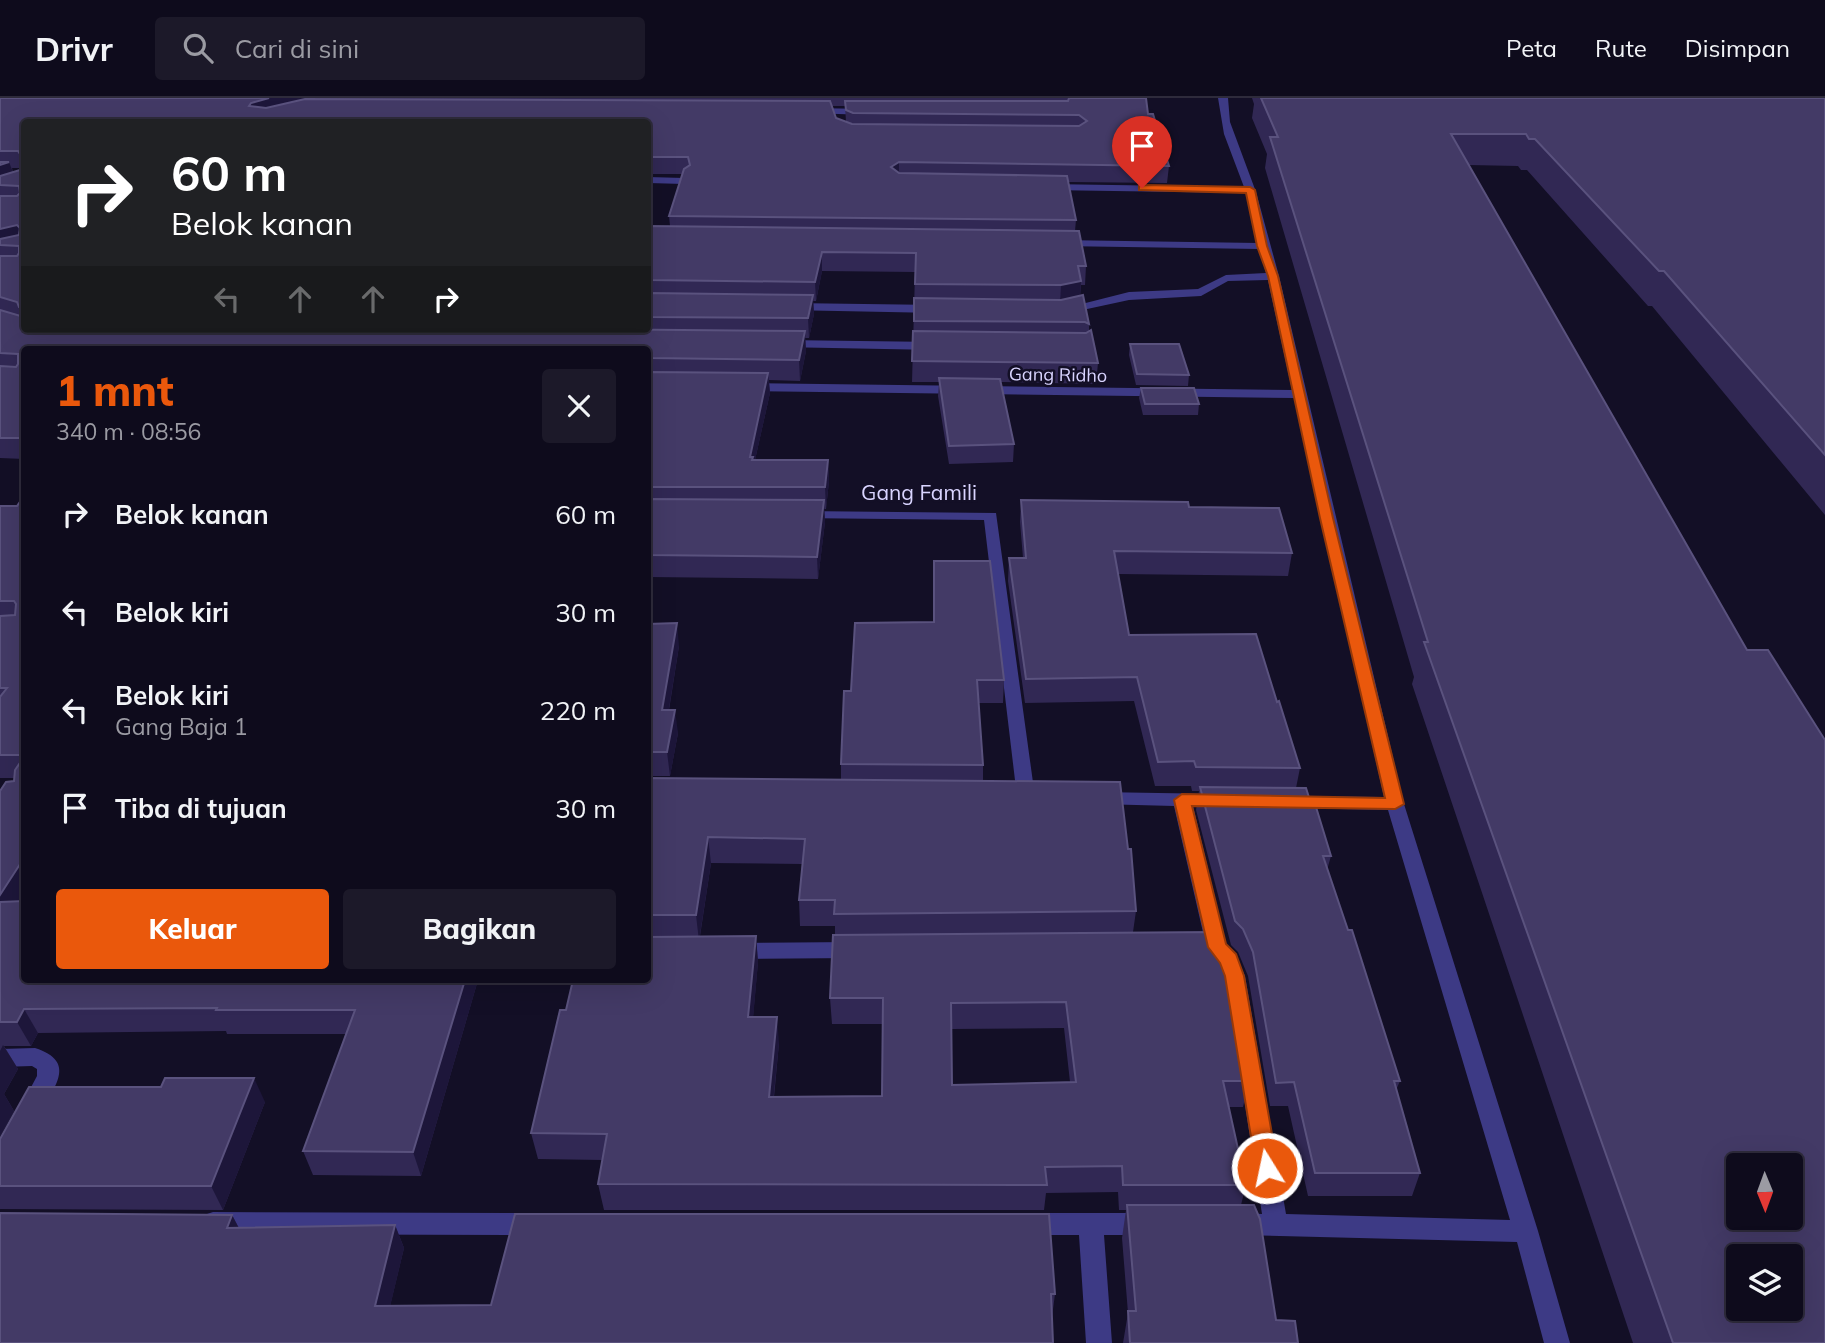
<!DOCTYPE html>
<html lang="id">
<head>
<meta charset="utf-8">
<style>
  :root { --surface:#0e0b1c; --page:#1c1929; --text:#f1f3f6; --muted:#9b9ba3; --line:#2e2b3b; --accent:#ea580c }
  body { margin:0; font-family:Mulish,sans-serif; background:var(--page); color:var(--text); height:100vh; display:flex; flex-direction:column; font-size:26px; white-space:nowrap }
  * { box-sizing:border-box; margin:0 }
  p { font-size:23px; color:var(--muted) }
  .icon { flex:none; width:38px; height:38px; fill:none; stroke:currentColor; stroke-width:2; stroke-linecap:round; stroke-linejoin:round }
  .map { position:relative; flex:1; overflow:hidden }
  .details { position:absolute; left:21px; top:248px; width:630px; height:637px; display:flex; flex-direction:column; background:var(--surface); border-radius:7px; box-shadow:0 7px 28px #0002,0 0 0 2px var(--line) }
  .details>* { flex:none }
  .banner { position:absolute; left:21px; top:21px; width:630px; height:214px; border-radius:7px; box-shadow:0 7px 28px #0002,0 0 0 2px var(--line); background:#202124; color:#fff; overflow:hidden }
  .needle { width:46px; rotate:179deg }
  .buttons { position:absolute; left:1726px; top:1055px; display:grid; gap:14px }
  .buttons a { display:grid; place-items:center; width:77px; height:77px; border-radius:7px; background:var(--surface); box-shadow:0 7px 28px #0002,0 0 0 2px var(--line); font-size:35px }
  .pin { position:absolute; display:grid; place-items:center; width:60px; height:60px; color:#fff; margin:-72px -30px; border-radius:50% 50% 50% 0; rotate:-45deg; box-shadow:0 0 7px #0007 }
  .pin .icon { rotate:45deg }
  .me { position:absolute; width:77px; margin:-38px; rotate:350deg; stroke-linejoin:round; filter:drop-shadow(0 0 5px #0008) }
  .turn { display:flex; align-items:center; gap:24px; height:147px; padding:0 35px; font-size:32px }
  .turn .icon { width:91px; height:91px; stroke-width:2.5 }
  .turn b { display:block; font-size:49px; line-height:60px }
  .lanes { display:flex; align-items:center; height:66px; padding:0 35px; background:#0003; justify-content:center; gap:35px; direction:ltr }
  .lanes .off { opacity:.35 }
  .round { display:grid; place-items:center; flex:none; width:74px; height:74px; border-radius:7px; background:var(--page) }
  .overview { display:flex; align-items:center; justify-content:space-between; height:119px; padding:0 35px }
  h1 { font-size:42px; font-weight:800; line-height:52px; color:var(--accent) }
  .cta { display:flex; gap:14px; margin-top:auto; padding:14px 35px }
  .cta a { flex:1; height:80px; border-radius:7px; background:var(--accent); color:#fff; font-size:28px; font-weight:800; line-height:80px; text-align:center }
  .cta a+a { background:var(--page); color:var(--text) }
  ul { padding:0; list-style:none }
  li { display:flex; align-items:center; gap:21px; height:98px; padding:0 35px }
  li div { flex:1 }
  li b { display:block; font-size:26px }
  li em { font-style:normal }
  header { display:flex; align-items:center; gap:42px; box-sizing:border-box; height:98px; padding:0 35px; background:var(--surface); border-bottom:2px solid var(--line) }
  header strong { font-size:33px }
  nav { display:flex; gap:38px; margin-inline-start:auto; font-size:24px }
  .search { width:490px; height:63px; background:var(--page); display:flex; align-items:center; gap:18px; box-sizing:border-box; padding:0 24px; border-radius:7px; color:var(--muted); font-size:26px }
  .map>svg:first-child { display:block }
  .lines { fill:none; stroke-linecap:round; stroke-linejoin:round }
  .minor { fill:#3d3a85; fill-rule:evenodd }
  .wall { fill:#312854; fill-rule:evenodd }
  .shaded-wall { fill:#1d163a }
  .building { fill:#433a66; stroke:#5a527e; stroke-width:2; fill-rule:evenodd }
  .route { fill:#ea580c; stroke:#983908; stroke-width:2 }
  .labels { text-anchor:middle; stroke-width:5; stroke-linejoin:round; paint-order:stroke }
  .far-street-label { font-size:18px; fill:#d9d4ff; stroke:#130f26 }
  .street-label { font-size:21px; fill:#d9d4ff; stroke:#130f26 }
</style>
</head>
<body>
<header>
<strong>Drivr</strong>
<div class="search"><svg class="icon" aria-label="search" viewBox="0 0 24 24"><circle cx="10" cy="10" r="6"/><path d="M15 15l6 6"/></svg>Cari di sini</div>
<nav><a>Peta</a><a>Rute</a><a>Disimpan</a></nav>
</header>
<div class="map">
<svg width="1825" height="1245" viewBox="0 0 1825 1245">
  <rect width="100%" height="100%" fill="#130f26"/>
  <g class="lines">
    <!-- minor -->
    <g class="minor">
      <polygon points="1218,0 1228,0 1230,24 1256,94 1279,178 1404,706 1538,1133 1570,1245 1544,1245 1517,1144 1239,1137 1230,1134 1227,1126 1230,1118 1239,1115 1262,1116 1225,878 1217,861 1204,854 1201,849 1205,843 1174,708 1098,706 1091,704 1089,700 1091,696 1098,694 1220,696 1227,698 1229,702 1227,706 1193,708 1226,846 1234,853 1245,878 1286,1116 1510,1122 1388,712 1287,710 1280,708 1278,704 1280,700 1287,698 1384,699 1294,300 745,293 739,289 745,285 1292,292 1268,182 1228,183 1201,198 1129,202 1064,216 1058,212 1129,194 1198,191 1226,177 1266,175 1259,151 1059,148 1053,145 1059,142 1258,145 1246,95 1047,92 1042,89 1047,86 1244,89 1224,36"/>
      <polygon points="812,10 868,11 873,14 868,17 809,15 809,11"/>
      <polygon points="648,79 684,80 689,83 684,86 648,85"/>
      <polygon points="791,205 938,207 944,211 938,215 787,212 785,209"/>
      <polygon points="783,242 937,244 943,248 937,252 779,249 779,243"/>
      <polygon points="801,413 996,415 1035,699 1033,703 1019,703 1017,699 984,422 796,420 794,417 796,414"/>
      <polygon points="854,844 861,846 864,852 861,858 854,860 735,861 728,859 725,853 728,847 735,845"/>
      <path d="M35 950C78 964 54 989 39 1017L31 1020 23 1017 20 1010 37 978V971L32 968 0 969V951Z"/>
      <polygon points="213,1114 535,1115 544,1118 547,1126 544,1134 535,1137 213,1136 204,1133 201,1125 204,1117"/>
      <polygon points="1025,1115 1148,1115 1157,1118 1160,1126 1157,1134 1148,1137 1104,1137 1112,1245 1086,1245 1079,1137 1025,1137 1016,1134 1013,1126 1016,1118"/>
    </g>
  </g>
  <!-- wall -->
  <g class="wall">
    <path d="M0 0H1146L1148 16 1169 68 1167 85 1068 84 1076 122 1075 133 1086 168 1085 187H1081L1080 198 1089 226V233L1098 265 1096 286 1001 284 1014 346 1013 364 949 366 938 298 939 284H912L915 174 822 173 816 203H813L814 216 809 240H805L806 253 800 283 769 282 770 295 755 362H828L829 383 826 411H824L825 424 818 481 648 479V252H24V361L0 360ZM832 8H845L846 24 836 20ZM24 24H648V76H682L669 118 670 128H648V231H24ZM12 70H20V72L13 74Z"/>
    <polygon points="1252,0 1825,0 1825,417 1652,208 1648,208 1527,72 1521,72 1518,68 1469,67 1825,1245 1633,1245 1412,586 1414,579 1265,70 1267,56 1252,20 1254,6"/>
    <polygon points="1130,246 1189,277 1188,288 1136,287 1129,257"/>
    <polygon points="1141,290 1199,306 1198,317 1143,317 1139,300"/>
    <polygon points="24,398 24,882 478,882 421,1078 313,1077 303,1053 346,936 227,936 226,933 38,935 31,948 4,948 18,971 4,996 14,1013 0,1038 0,693 14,683 14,680 0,680 0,408 17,408"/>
    <polygon points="1021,402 1189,409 1292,455 1288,478 1118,476 1129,537 1277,604 1300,670 1296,690 1312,709 1331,758 1327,772 1400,983 1396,992 1420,1075 1412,1098 1308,1098 1288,1008 1270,1008 1248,878 1238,854 1231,847 1196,712 1199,693 1192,693 1191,688 1155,688 1134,603 1025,605 1008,483 1009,460 1023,460 1020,424"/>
    <path d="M855 525 1004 582 1003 605H979L983 667V683L1128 751 1136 813 1133 834 1249 983 1243 1009H1228L1246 1087 1241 1107 1276 1222 1298 1245H1123L1128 1215 1122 1140 1126 1112H1119L1118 1094 1046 1095 1044 1112H604L598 1086 602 1062 538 1061 531 1035 566 912 648 882V680L841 682V666L851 593ZM711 765 802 766 799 802 800 828H835V837L830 900 832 926H883L882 998 774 999 779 945 753 919 758 864 756 838H700ZM1064 930 1070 984 952 987 951 931Z"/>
    <polygon points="648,526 679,548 669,612 678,635 670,678 648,678"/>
    <polygon points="265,1004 223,1112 0,1111 0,1041"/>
    <polygon points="232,1117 239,1130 395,1127 404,1150 390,1208 491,1207 1055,1196 1052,1219 0,1245"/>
  </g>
  <!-- shaded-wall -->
  <g class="shaded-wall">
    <polygon points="269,0 320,0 320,2 255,21 249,8 251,5"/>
    <polygon points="9,64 16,82 0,87 0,67"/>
    <polygon points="899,64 899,81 891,69"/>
    <polygon points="17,127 24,145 0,147 0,131"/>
    <polygon points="822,154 822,173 816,203 815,184"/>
    <polygon points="1081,183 1080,202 1060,206 1061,187"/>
    <polygon points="813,197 814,216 809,240 808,220"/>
    <polygon points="805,233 806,253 800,283 799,262"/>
    <polygon points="768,275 770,295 753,371 750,359"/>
    <polygon points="828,362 829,383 826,411 825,389"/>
    <polygon points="824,402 825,424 818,481 817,459"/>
    <polygon points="677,525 679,548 665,635 662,612"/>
    <polygon points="675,612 678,635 670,678 667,654"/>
    <polygon points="708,739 711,765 699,843 696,817"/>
    <polygon points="24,760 24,803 0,811 0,797"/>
    <polygon points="756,838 758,864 751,945 748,919"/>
    <polygon points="465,882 478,882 421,1078 413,1054"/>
    <polygon points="24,911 38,935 31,948 17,924"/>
    <polygon points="777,919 779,945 771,1024 769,999"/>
    <polygon points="3,947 18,971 4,996 14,1013 0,1038 0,953"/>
    <polygon points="254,980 265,1004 223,1112 211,1088"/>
    <polygon points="232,1117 244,1140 227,1130"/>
    <polygon points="395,1127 404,1150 385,1230 375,1208"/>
  </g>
  <!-- building -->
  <g class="building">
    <polygon points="0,0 269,0 251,5 249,8 266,10 305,1 830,3 836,20 852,26 1079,28 1087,23 1079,17 853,15 846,12 845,3 1068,3 1069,0 1146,0 1148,16 1153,16 1169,68 899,64 891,69 899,75 1067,78 1076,122 669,118 684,71 690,67 688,59 648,59 648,24 24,24 24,209 19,209 17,204 0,199 0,158 17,158 19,155 19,148 0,147 0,141 19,137 20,130 17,127 0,131 0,98 17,98 20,95 19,88 0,87 0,78 20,72 20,56 18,53 0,53"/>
    <path d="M1261 0H1825V357L1664 173H1659L1535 41H1529L1526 36H1451L1747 552H1768L1825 642V1245H1673L1424 544H1428L1270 39H1278ZM1738 1068H1790V1120H1738ZM1738 1158H1790V1211H1738Z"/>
    <polygon points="0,64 9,64 0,67"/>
    <polygon points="648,128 1079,133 1086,168 1078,168 1081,183 1061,187 915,186 916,155 822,154 815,184 648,182"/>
    <polygon points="648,195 813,197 808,220 648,219"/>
    <polygon points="1083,197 1089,226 1085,224 914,223 914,200 1061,202"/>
    <polygon points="0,212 24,219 24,231 573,231 805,233 799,262 648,260 648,252 24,252 24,340 0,340 0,268 16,269 18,266 18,256 0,255"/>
    <polygon points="1091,232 1098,265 912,263 913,233 1086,235"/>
    <polygon points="1130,246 1179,246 1189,277 1137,276"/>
    <polygon points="648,274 768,275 750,359 753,359 752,362 828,362 825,389 648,389"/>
    <polygon points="939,280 1000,281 1014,346 949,348"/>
    <polygon points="1141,290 1194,290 1199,306 1145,306"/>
    <polygon points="24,398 24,657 0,657 0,599 7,590 0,590 0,518 15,517 16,506 14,503 0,503 0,408 17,408"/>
    <polygon points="648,401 824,402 817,459 648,457"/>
    <polygon points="1021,402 1188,404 1189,409 1279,410 1292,455 1114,453 1129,537 1256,536 1277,604 1279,603 1300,670 1196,669 1194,663 1158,664 1137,579 1026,581 1009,460 1026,460"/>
    <polygon points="934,463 990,463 1004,582 977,582 983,667 841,666 844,593 851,593 855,525 934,524"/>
    <polygon points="677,525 662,612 675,612 667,654 648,654 648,526"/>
    <polygon points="24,659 24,760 0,797 0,693 6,684 14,683 15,672"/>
    <polygon points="648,680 1120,684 1128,751 1131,751 1136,813 834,816 835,802 799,802 805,741 708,739 696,817 648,817"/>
    <polygon points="1200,689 1306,690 1312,709 1316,709 1331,758 1323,758 1348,832 1352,832 1400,983 1394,983 1420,1075 1315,1075 1294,984 1276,985 1253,854 1243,831 1235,823"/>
    <polygon points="24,803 24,882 465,882 413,1054 303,1053 355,912 216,912 217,910 24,911 17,924 0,924 0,804"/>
    <path d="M1216 834 1223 840 1228 853 1249 983H1223L1246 1087H1123L1122 1068 1045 1069 1047 1087 598 1086 607 1036 531 1035 560 912H566L573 882H648V839L756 838 748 919H777L769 999 882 998 883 900H830L833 837ZM1066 904 1076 984 952 987 951 905Z"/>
    <polygon points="165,980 254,980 211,1088 0,1088 0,1041 29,989 161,989"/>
    <polygon points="1127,1107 1254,1107 1260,1121 1276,1222 1295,1223 1298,1245 1130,1245 1128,1213 1136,1213"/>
    <polygon points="0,1115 232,1117 227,1130 395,1127 375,1208 491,1207 515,1116 1049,1116 1055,1196 1051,1196 1053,1245 0,1245"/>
  </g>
  <!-- route -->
  <polygon class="route" points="1142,87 1250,89 1255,92 1267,148 1278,178 1333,420 1404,706 1395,711 1192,708 1226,846 1236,856 1244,878 1278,1070 1274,1077 1267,1080 1259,1077 1256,1070 1225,878 1220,865 1208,849 1174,702 1182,696 1385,700 1320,420 1268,178 1257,148 1246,95 1139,92 1139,88"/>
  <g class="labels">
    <!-- far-street labels -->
    <g class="far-street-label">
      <text transform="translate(1058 277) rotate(1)" y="6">Gang Ridho</text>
    </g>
    <!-- street labels -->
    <g class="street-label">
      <text x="919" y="402">Gang Famili</text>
    </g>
  </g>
</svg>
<div class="buttons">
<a><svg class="needle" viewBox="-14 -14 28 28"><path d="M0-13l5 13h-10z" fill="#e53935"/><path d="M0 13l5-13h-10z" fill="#9b9ba3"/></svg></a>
<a><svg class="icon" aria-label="layers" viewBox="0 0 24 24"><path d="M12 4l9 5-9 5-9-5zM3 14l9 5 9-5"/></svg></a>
</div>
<div class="pin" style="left:1142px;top:90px;background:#d93025"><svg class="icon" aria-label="arrive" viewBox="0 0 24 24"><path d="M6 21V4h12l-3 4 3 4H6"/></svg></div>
<svg class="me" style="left:1267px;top:1070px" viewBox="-20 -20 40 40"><circle r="17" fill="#ea580c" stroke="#fff" stroke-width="3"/><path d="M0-11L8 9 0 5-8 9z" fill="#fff"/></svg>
<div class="banner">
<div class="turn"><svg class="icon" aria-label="right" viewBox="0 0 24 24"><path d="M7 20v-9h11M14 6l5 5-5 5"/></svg><div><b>60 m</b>Belok kanan</div></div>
<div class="lanes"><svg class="icon off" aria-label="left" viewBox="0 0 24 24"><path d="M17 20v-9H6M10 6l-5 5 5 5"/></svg><svg class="icon off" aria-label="ahead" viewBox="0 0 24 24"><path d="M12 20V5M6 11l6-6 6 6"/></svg><svg class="icon off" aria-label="ahead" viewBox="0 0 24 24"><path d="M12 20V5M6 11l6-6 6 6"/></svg><svg class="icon" aria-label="right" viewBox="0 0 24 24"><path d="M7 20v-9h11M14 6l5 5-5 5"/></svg></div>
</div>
<section class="details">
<div class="overview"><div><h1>1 mnt</h1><p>340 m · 08:56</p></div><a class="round"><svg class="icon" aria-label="close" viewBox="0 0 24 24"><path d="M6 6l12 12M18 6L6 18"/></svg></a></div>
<ul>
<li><svg class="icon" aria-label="right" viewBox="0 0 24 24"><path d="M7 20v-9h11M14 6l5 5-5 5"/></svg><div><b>Belok kanan</b></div><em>60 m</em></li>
<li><svg class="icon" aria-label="left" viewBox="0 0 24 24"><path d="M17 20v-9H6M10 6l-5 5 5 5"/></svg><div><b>Belok kiri</b></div><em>30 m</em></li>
<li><svg class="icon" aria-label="left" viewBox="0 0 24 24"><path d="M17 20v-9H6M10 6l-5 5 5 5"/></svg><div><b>Belok kiri</b><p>Gang Baja 1</p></div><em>220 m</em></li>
<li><svg class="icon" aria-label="arrive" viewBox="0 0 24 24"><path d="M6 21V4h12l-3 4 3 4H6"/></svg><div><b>Tiba di tujuan</b></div><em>30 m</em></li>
</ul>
<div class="cta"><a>Keluar</a><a>Bagikan</a></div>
</section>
</div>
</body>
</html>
